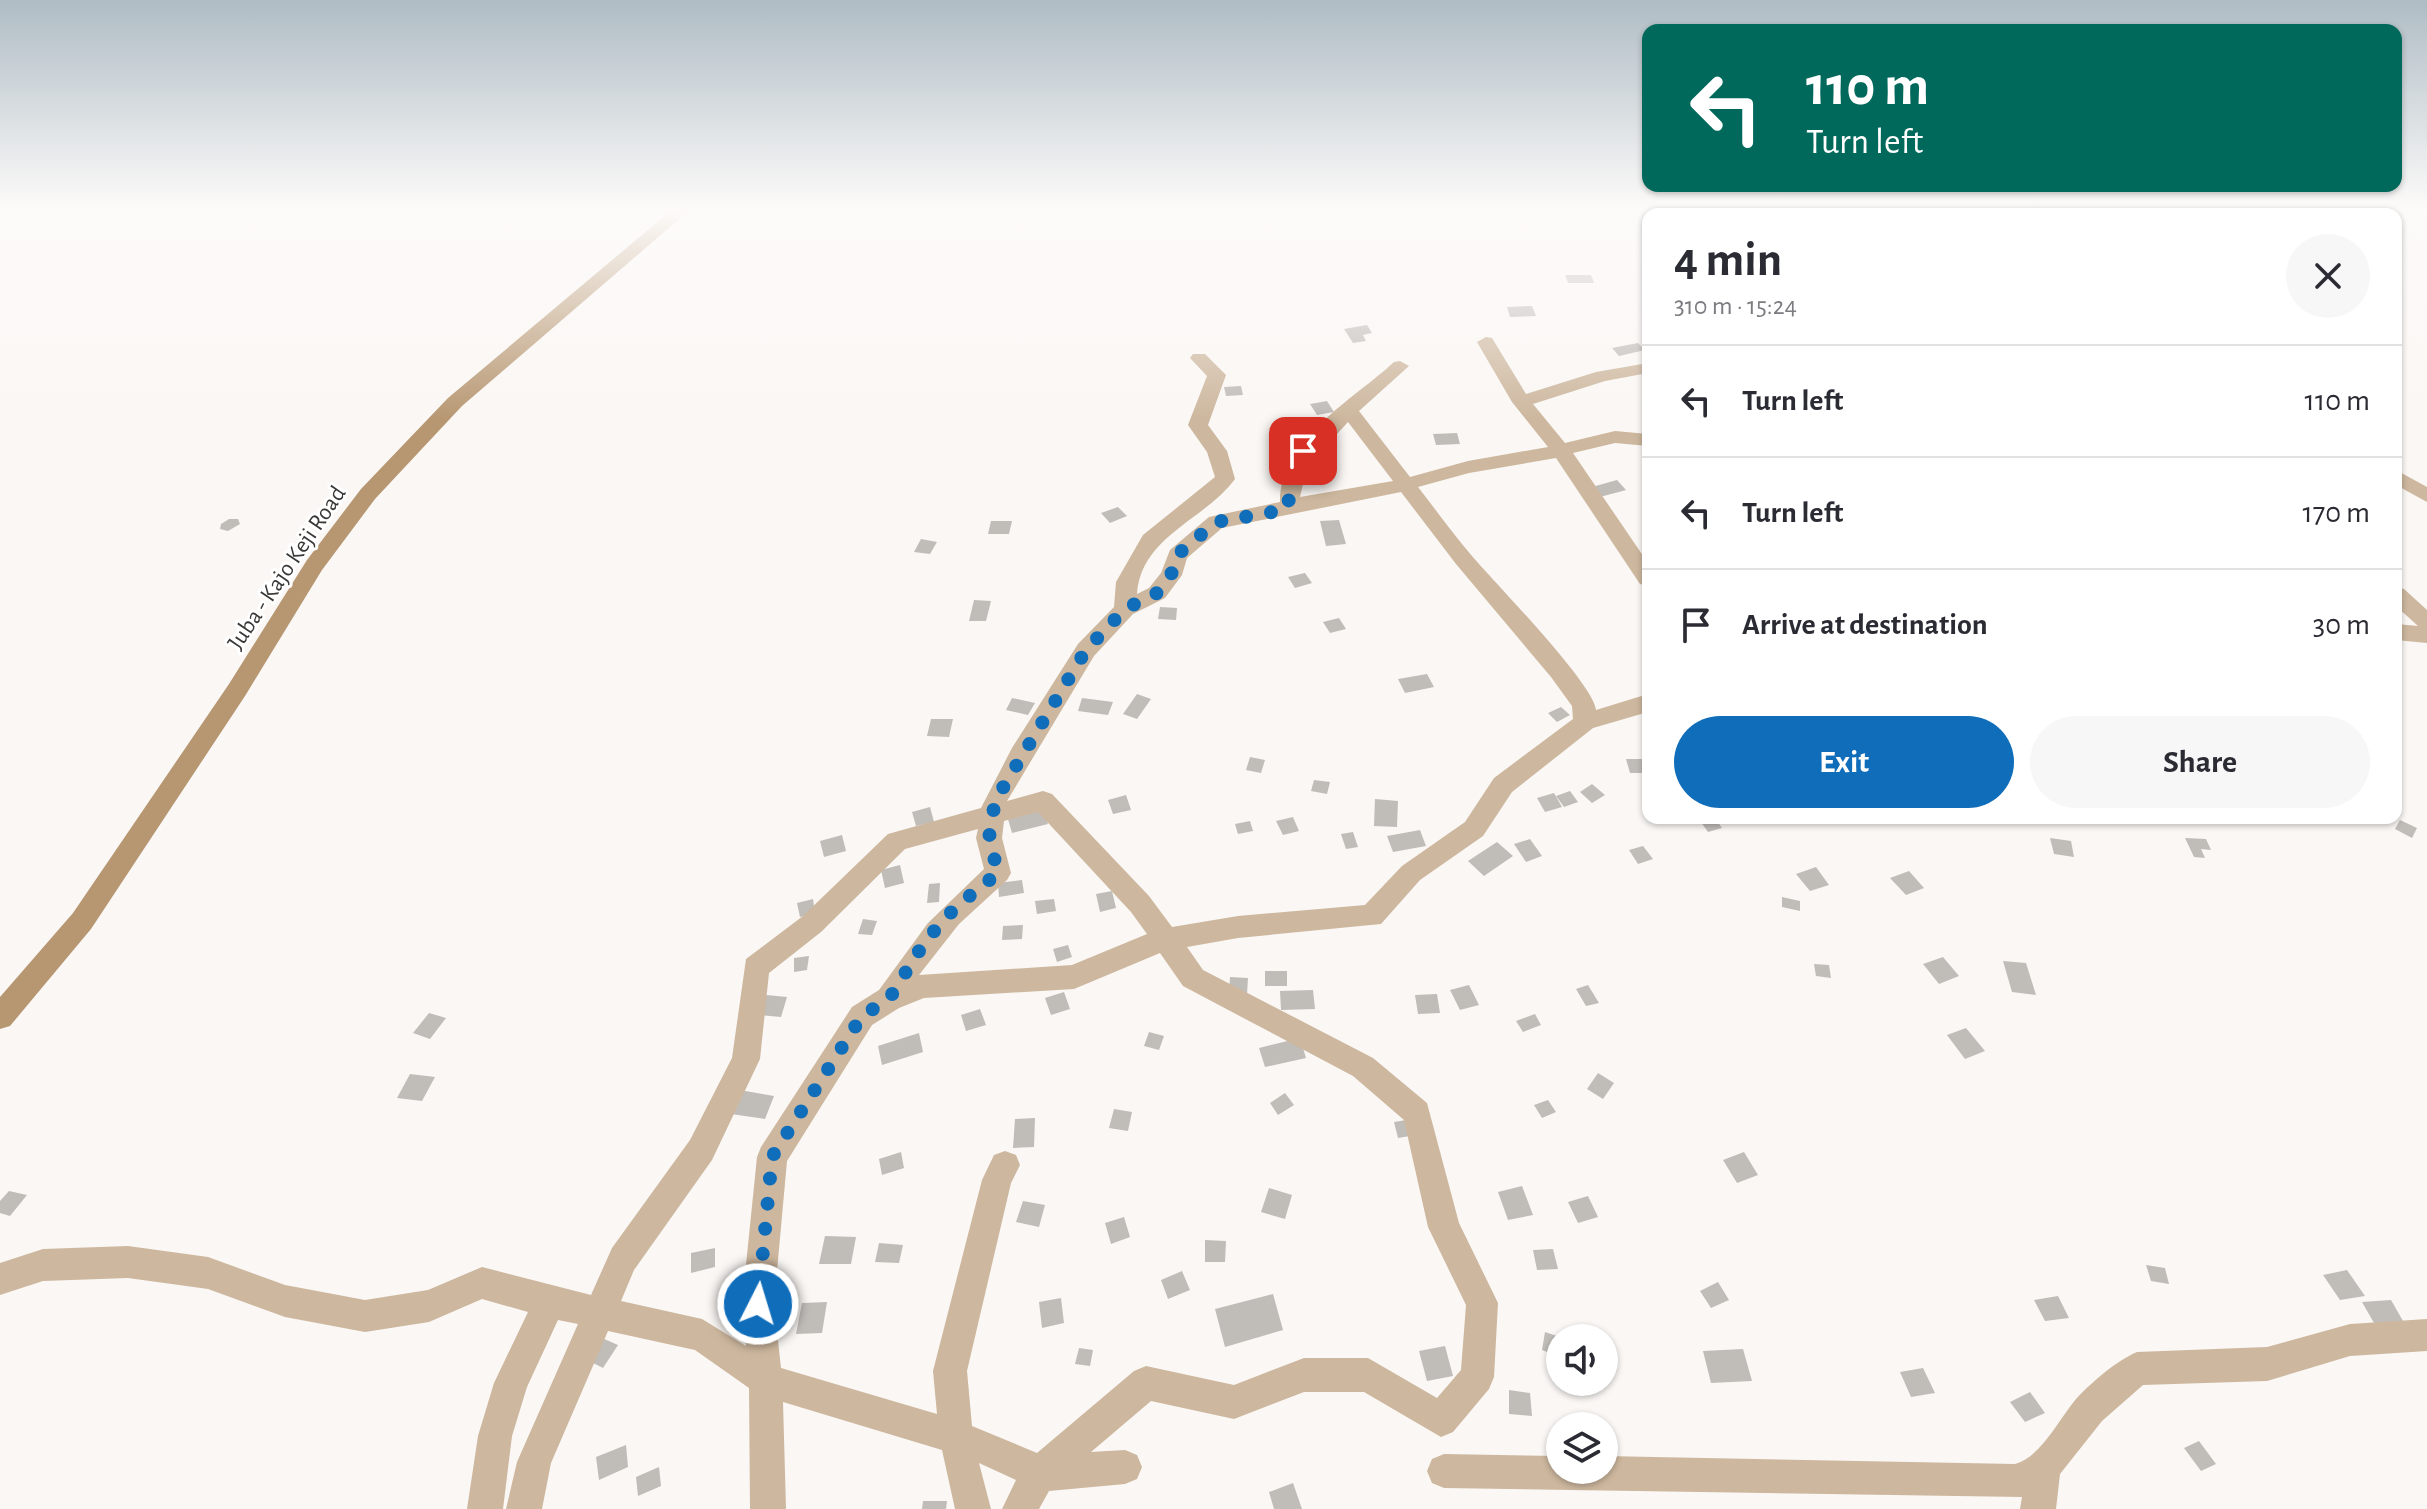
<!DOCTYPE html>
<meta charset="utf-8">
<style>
:root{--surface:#fff;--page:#f7f7f7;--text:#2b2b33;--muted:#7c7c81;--line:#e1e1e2;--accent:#106dba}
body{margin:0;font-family:"Alegreya Sans",sans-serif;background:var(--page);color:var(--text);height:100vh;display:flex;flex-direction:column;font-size:30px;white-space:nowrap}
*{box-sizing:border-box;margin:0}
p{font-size:26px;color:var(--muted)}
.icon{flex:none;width:44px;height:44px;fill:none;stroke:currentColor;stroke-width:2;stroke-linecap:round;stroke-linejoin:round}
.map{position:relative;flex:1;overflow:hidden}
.panel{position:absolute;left:1642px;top:208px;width:760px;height:616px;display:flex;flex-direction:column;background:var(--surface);border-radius:16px;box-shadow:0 2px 6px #0004}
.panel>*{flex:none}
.guide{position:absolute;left:1642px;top:24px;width:760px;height:168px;border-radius:16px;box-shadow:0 2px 6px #0004;background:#00695c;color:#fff;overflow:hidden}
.buttons{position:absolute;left:1546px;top:1324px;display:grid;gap:16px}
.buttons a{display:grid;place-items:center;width:72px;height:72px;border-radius:50%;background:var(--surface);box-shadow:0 2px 6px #0004;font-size:40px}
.pin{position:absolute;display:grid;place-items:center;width:68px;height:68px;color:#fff;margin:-34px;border-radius:16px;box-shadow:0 4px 12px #0006}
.me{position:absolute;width:88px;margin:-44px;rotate:5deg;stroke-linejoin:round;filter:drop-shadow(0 0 6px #0008)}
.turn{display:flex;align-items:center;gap:28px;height:168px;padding:0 32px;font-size:36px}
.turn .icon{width:104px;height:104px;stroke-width:2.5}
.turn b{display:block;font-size:56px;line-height:68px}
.round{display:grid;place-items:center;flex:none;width:84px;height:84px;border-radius:42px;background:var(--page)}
.head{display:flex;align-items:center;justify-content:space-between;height:136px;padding:0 32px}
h1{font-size:48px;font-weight:700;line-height:60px}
.action{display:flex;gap:16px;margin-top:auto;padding:16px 32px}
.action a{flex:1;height:92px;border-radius:48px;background:var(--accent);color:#fff;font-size:32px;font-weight:700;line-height:92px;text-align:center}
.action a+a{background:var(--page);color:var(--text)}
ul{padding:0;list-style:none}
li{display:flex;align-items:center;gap:24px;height:112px;padding:0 32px;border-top:2px solid var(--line)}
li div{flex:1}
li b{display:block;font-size:30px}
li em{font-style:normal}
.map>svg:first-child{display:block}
.building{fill:#c0bdb9}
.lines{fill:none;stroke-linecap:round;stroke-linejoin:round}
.street{fill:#cdb79e;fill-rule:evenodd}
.secondary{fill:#b79772;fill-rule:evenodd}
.route{stroke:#106dba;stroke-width:14;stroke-dasharray:0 25.2}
.labels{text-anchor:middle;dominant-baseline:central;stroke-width:6;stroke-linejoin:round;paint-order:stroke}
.street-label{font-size:24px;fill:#393837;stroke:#fff}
</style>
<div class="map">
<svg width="2427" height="1509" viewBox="0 0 2427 1509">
<rect width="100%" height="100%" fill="#faf7f4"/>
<path class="building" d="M1565,275H1591L1594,283H1568Z
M1532,306L1536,316L1510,317L1507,307Z
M1367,325L1372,333L1363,335L1366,341L1353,343L1344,329Z
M1638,343L1645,350L1619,356L1612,348Z
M1241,386L1243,395L1226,396L1224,387Z
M1327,401L1334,412L1317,415L1310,404Z
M1457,433L1460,444L1436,445L1433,434Z
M1617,480L1626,490L1600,497L1592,487Z
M1118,507L1127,516L1110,523L1101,513Z
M229,519H238L240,524L228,531L220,529L221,524Z
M1339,520L1346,544L1326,546L1320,521Z
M991,521H1012L1009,534H988Z
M921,539L937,542L930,554L914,552Z
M1305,573L1312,583L1295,588L1288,577Z
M974,600L991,601L986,621H969Z
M1160,607L1177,608L1176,620L1158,619Z
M1339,618L1346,629L1330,633L1323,622Z
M1427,674L1434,687L1405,693L1398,679Z
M1137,694L1151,699L1137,719L1123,714Z
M1012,698L1035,703L1028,715L1006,710Z
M1082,698L1113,702L1108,715L1078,711Z
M1561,707L1570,715L1557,722L1548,713Z
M931,719H953L949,737L927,736Z
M1250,757L1265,760L1261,773L1246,770Z
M1626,759H1648V773H1630Z
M1314,780L1330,782L1327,794L1311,791Z
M1592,784L1605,795L1592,803L1580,792Z
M1570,791L1578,802L1564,807L1556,796Z
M1554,793L1562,807L1545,812L1537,798Z
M1126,795L1131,810L1113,814L1108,800Z
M1375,799L1398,801L1397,827L1374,826Z
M930,807L934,822L916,826L912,812Z
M1044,810L1048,824L1012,833L1008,819Z
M1293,817L1299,831L1283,835L1276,821Z
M1698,818H1715L1722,828L1708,832Z
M2400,820L2417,828L2412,838L2395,829Z
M1250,821L1253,831L1238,834L1235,824Z
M1420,830L1426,846L1393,852L1387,836Z
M1353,832L1358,847L1346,849L1341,834Z
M842,835L846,851L824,857L820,841Z
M2050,838L2071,841L2074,857L2054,854Z
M2185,838L2206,839L2211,850L2201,849L2205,858L2194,857Z
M1530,839L1542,856L1526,862L1514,844Z
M1497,842L1513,856L1484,876L1468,861Z
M1643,846L1653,859L1638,864L1629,850Z
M900,865L904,883L885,888L881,870Z
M1816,867L1829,885L1810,891L1796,874Z
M1909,871L1924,888L1906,895L1890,878Z
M1022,880L1024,893L999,897L998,883Z
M940,883L939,902L927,903L929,884Z
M1112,891L1116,908L1100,912L1096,894Z
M1782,897L1800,901V911L1782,907Z
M813,899L815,913L800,917L797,903Z
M1054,899L1056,911L1037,914L1035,901Z
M863,919L877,921L872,935L858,934Z
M1023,925L1022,939L1002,940L1003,926Z
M1068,945L1072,957L1057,962L1053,949Z
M809,956L807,970L794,972V958Z
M1943,957L1959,976L1939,984L1923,964Z
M2003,961L2026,963L2036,995L2012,992Z
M1814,964L1829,965L1831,978L1816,976Z
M1265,971H1287V986H1265Z
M1230,977L1248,978L1247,995L1229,994Z
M1469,985L1479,1005L1460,1010L1450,990Z
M1588,985L1599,1003L1586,1006L1576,989Z
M1313,990L1315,1009L1281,1010L1280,991Z
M1064,992L1070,1009L1051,1015L1045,998Z
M1437,994L1440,1013L1418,1014L1415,995Z
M766,995L787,997L781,1017L759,1015Z
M980,1009L986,1025L966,1031L961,1015Z
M429,1013L446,1018L430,1039L413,1033Z
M1535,1014L1541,1025L1523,1032L1516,1021Z
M1966,1028L1985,1051L1965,1059L1947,1035Z
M1149,1032L1164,1036L1159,1050L1144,1046Z
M919,1033L923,1052L882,1065L878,1046Z
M1300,1038L1306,1058L1265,1067L1259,1048Z
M1598,1073L1614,1083L1603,1099L1587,1089Z
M410,1074L435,1077L422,1101L397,1098Z
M734,1089L774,1096L765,1119L724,1113Z
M1285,1093L1294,1105L1278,1115L1270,1103Z
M1548,1100L1556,1112L1542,1118L1534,1105Z
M1114,1109L1132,1112L1128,1131L1109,1128Z
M1035,1118L1034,1147L1013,1148L1015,1119Z
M1412,1119L1416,1135L1398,1138L1394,1122Z
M901,1152L904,1168L882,1175L879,1159Z
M1744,1152L1758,1175L1737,1183L1723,1160Z
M1522,1186L1533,1215L1508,1220L1498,1192Z
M1269,1188L1292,1195L1285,1219L1261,1212Z
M9,1191L27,1195L10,1216L0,1213V1201Z
M1588,1196L1598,1217L1578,1223L1568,1202Z
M1023,1201L1045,1205L1039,1227L1016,1222Z
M1124,1217L1130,1237L1111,1244L1105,1223Z
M825,1236L856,1237L851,1264H819Z
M1205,1240L1226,1241L1225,1262H1205Z
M879,1243L903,1245L899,1263L875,1262Z
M715,1248V1267L691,1273V1253Z
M1553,1249L1558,1269L1537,1270L1533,1250Z
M2146,1265L2165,1268L2169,1284L2151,1281Z
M2347,1270L2365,1296L2340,1300L2323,1275Z
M1182,1271L1190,1290L1168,1299L1161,1280Z
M1718,1282L1729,1300L1711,1308L1700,1291Z
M1273,1294L1283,1330L1225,1347L1215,1309Z
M2058,1296L2069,1318L2045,1321L2034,1300Z
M1061,1298L1064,1323L1042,1328L1039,1302Z
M2391,1300L2403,1321L2374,1323L2362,1302Z
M827,1302L822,1333L796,1334L802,1303Z
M1545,1332L1560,1337V1357L1542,1350Z
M602,1338L618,1345L603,1368L587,1360Z
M1445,1346L1453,1376L1427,1381L1419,1351Z
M1079,1348L1093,1350L1090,1366L1075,1364Z
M1743,1349L1752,1381L1711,1383L1703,1351Z
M1923,1368L1935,1393L1911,1397L1900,1372Z
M1509,1390L1530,1393L1532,1416L1509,1414Z
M2030,1392L2045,1413L2025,1422L2010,1402Z
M2199,1441L2216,1464L2201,1471L2184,1448Z
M626,1445L628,1467L599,1480L596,1457Z
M659,1467L661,1486L638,1496L636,1477Z
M1293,1483L1302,1509H1274L1269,1492Z
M923,1501H947L946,1509H922Z"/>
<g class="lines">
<path class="street" d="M2171,208H2187V214H2171Z
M2268,208H2285L2289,214H2273Z
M2376,208H2397L2389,214H2369Z
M1486,337L1492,338L1526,394L1596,372L1648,363V373L1605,381L1533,404L1565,443L1615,431L1648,434V446L1615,443L1573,453L1648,563V586L1640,584L1556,458L1469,473L1418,487C1436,510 1453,534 1472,556C1494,582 1594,684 1596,710L1648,694V712L1593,728L1512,792L1483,836L1420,880L1381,924L1238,938L1187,947L1203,970L1373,1058L1427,1103L1459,1223L1498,1303L1494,1377L1489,1389L1453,1432L1441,1437L1364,1392H1304L1234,1419L1151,1401L1091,1452L1125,1450L1137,1455L1142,1467L1137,1479L1125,1484L1049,1491L1039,1509H1002L1016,1480L979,1463L991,1509H955L942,1450L783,1402L786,1509H750L749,1388L695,1350L608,1331L551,1463L542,1509H506L517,1462L578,1324L558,1320L527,1387L512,1436L503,1509H467L478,1436L494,1383L528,1312L482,1299L429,1322L365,1332L285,1317L208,1289L128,1278L43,1281L0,1295V1263L43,1249L128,1246L208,1257L285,1285L365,1300L428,1290L482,1267L591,1295L612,1248L690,1140L732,1058L746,959L803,916L888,834L981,808L1012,748L1078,644L1114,607L1116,582L1143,535L1215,477L1207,452L1188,425L1207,376L1190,358L1193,354H1205L1226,375L1208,425L1227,451L1235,479C1205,520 1141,536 1137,594L1149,588L1161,573L1170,550L1209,517L1280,502C1280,439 1353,400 1394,362L1400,361L1409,366L1359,411L1410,477L1468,461L1548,447L1512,402L1477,342ZM1348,422L1393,481L1300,497L1307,467ZM1401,492L1456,564L1551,677L1572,706L1573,719L1494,778L1465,822L1402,866L1365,905L1238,916L1172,927L1149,896L1052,794L1043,791L1007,801L1094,656L1133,614L1165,598L1182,575L1187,558L1222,528ZM1038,812L1131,912L1147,934L1072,965L919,975L959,924L1007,880L1011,873L1002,838L1004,821ZM978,829L976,838L984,869L928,923L879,990L852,1007L761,1147L757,1157L742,1304L746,1346L702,1319L621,1301L634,1270L712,1160L760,1059L769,973L821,932L905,849ZM1160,953L1183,986L1353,1076L1404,1120L1428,1227L1466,1305L1461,1370L1437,1398L1368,1358H1304L1234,1385L1146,1366L1134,1371L1037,1453L972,1426L967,1371L1011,1183L1020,1165L1016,1155L1005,1151L994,1155L982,1180L933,1371L937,1414L781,1368L774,1304L787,1161L872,1025L899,1008L924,998L1074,989Z
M2396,470L2427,487V502L2396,485Z
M2396,587L2404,589L2427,610V643L2396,640V624L2418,626L2396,606Z
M2427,1319V1351L2350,1356L2267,1381L2143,1385L2102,1421L2060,1474L2056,1509H2020L2022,1497L1444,1488L1432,1483L1427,1471L1432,1459L1444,1454L1560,1456V1470H1604V1456L2015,1464C2041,1457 2059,1419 2076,1399C2092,1382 2116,1361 2137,1352L2267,1347L2350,1324Z"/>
<path class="secondary" d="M674,208H692L462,406L375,499L322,570L245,696L91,929L10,1026L0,1029V997L73,913L229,684L307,560L361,489L448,398Z"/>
</g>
<linearGradient id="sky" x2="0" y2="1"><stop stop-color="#afbcc4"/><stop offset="0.5" stop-color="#fdfbfa"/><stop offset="1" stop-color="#fdfbfa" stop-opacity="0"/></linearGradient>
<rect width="2427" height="420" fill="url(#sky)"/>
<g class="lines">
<path class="route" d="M758,1304L772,1157L862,1016L889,999L926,940L956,907L998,873L989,838L995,801L1086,650L1125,609L1157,593L1171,575L1177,555L1216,522L1273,512L1290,505L1286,491L1303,451"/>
</g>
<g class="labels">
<g class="street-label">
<text transform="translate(287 568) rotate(-56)">Juba - Kajo Keji Road</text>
</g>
</g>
</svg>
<div class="buttons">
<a><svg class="icon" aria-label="sound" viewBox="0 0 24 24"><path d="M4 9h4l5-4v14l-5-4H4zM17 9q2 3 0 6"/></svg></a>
<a><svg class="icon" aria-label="layers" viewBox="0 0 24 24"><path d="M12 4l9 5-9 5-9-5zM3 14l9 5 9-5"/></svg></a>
</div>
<div class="pin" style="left:1303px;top:451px;background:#d93025"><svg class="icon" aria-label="arrive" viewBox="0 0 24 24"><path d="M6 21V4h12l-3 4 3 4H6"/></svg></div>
<svg class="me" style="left:758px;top:1304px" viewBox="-20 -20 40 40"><circle r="17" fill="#106dba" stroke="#fff" stroke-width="3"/><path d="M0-11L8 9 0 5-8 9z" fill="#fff"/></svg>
<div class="guide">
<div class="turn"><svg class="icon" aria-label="left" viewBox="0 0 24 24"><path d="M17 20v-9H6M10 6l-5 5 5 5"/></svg><div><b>110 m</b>Turn left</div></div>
</div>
<section class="panel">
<div class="head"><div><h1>4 min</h1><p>310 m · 15:24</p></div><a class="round"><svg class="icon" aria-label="close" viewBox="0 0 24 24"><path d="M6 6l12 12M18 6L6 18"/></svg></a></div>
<ul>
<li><svg class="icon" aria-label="left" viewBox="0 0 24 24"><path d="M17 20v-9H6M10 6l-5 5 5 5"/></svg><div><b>Turn left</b></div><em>110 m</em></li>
<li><svg class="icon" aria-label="left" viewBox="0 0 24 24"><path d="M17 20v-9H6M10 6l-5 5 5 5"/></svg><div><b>Turn left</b></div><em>170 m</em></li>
<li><svg class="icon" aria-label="arrive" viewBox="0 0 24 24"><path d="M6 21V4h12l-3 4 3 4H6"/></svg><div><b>Arrive at destination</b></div><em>30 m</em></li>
</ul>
<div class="action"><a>Exit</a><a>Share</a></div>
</section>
</div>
